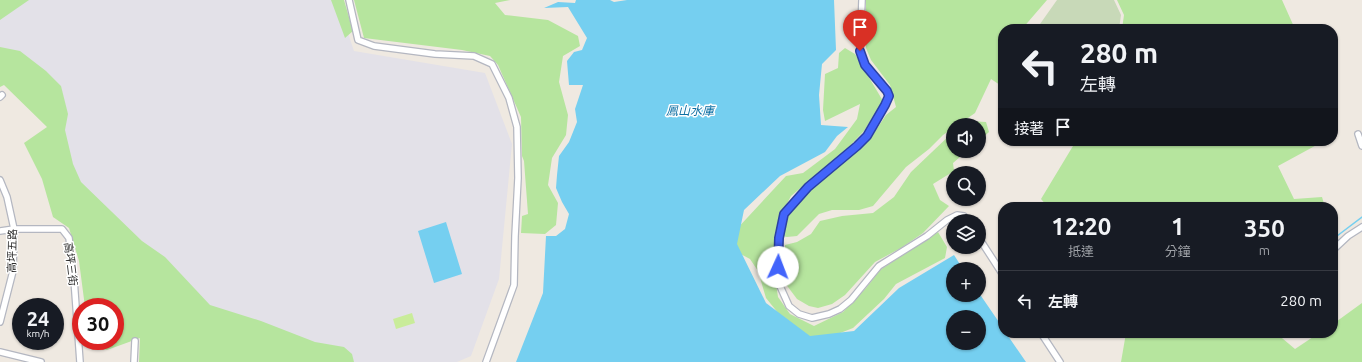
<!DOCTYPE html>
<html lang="zh-TW">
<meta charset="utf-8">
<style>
:root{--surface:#171b24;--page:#242831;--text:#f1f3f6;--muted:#9ea1a6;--line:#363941}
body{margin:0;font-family:Ubuntu,"Noto Sans TC",sans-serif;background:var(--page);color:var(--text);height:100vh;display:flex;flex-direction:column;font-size:15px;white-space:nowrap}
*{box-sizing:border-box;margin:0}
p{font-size:13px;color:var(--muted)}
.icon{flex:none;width:22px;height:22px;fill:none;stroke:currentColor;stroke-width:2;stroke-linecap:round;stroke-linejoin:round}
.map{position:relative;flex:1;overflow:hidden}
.details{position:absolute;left:998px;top:202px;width:340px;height:136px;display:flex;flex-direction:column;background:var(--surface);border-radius:16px;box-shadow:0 1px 3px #0004}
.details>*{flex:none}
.banner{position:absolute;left:998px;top:24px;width:340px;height:122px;border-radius:16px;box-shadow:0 1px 3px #0004;background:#171b24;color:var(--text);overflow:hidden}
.fabs{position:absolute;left:946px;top:118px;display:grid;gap:8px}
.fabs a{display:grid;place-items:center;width:40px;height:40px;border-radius:50%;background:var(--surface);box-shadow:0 1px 3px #0004;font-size:20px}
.speed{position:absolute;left:12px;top:298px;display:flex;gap:8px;font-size:20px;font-weight:700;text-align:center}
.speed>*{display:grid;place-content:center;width:52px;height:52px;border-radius:50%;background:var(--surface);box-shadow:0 1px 3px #0004;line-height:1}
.speed small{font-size:10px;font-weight:400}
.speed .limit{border:6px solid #d22;background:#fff;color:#111}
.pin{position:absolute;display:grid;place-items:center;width:34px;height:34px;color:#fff;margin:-41px -17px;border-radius:50% 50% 50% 0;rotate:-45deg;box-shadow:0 0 4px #0007}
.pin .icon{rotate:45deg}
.me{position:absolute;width:44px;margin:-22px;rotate:2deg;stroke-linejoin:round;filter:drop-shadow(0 0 3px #0008)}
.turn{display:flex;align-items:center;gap:14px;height:84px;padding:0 16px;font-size:18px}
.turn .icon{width:52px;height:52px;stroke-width:2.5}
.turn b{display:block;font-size:28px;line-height:34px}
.then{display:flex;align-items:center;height:38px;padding:0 16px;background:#0003;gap:8px;font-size:15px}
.eta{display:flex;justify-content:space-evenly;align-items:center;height:68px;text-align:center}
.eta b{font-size:24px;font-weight:600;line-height:28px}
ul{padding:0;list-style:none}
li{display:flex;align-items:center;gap:12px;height:60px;padding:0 16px;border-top:1px solid var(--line)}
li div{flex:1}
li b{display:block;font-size:15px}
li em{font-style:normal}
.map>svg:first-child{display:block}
.industrial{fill:#e3e1e8}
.green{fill:#b6e59e}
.cemetery{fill:#c8d9b8}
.pitch{fill:#c9ec9a}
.water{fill:#75cff0;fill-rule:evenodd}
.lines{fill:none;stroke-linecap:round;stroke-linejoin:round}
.stream{stroke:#75cff0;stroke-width:1.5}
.street-casing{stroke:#b4b7c1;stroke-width:8}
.street{stroke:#fff;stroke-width:5.5}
.route-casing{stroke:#2b41a3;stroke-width:10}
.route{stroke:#4264fb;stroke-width:7}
.labels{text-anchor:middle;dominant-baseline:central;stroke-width:3;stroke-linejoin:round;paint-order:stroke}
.street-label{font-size:11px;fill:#2e2e2e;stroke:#fff}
.water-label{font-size:12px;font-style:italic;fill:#0d6fa3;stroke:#fff}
</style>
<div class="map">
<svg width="1362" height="362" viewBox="0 0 1362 362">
<rect width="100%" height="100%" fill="#efe9e1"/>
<path class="industrial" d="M0,0H337L354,51L485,73L512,144L499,279L471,356L457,362H345L204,328L68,179L54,130L0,57Z"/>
<path class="green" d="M0,0H29L0,20Z
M331,0H344L353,31L345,38Z
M354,0H510L495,3L505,15L548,20L578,36L580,46L563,56L559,82L568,115L566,135L552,158L548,185L558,203L556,225L545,234L521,233L522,216L528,214L524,161L522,156L521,117L498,65L490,56L462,50L364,38Z
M866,0H1047L1022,29H1003V87L991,79L975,113L958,125H953V128L943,135L929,149L906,167L873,206L859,210H832L819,214L797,236L787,237L782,236L787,215L806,194L832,172L863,144L878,127L886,115L896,107L890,85L871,60L866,48Z
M1117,0H1282L1295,29H1122L1124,15Z
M0,47L20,51L46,71L61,86L68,114L65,130L73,164L81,182L142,241L165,257L210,305L261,321L315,342L344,347L352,354L354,362H139L140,338L107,350L89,347L88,341H115V307H85L79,261L69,228L53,217L42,179L24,143L47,127L4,85L0,87Z
M845,48L855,54L883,101L864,131L843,153L791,196L778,221L774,269L778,297L790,314L814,326L843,312L866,288L880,270L938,232L947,247L945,258L896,284L884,299L853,328L820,341L791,329L766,298L758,271L750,259L733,250L734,232L786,176L803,173L835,149L857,119L860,104L825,121L823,110L825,74L838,68L839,53Z
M969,121L986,122L989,132L979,141V125H964Z
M953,132V151H967L953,163L954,171L933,184L940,200L949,206L923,233L901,248L875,262L845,295L832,304L818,308L809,306L797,299L785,283V245L797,242L811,234L820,221L842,216L873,213L894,197L911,172Z
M1076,141H1324L1278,166L1294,199L1322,197L1325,207H1048L1041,199Z
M1362,303V362H1121L1126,333H1276L1295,349L1319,333H1333V324Z"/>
<path class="cemetery" d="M1057,0H1114L1121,15L1119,29H1039L1040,24Z"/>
<path class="pitch" d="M412,313L415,323L396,329L393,319Z"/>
<path class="water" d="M576,0H610L614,2L627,0H834L836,50L822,64L819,95L821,125L848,127L837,136L825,152L780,176L744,210L737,244L766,303L810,336L854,331L899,288L954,255L963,269H953V295H979V293L1003,328V333H1006L1026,362H516L543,293L546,236H556L565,229L569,214L562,202L556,188L557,175L559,156L569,142L577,122L575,109L583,85H569L567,61L574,52L582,50L587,38L568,7L544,8L558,2L575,3ZM953,317H979V343H953Z
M446,222L462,274L434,283L418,231Z"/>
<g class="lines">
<path class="stream" d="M1333,239L1362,217"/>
<g class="street-casing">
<path id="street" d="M349,0L358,40L374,46L435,54L474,56L492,64L509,98L517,127L518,178L515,236L514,285L486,362
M862,0L860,51L865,65L887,91L889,96L885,105L867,136L857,146L808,187L784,213L781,226L778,245V267L780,286L789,306L799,314L812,318L829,314L840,309L851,300L879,266L927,236L947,220L957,215L964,216L968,221
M0,97L2,95
M1358,134L1362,146
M0,180L7,197L14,229L13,271L0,322
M0,231L14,229H62L69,238L74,279L80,362
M979,238L1003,275
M1333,250L1348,236L1362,227
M1041,333L1060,362
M0,352L41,362
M134,362L135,341"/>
</g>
<use href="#street" class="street"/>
</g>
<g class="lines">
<g class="route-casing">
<path id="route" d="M778,267L779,238L784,214L808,187L857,146L867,136L885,105L889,96L887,91L865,65L860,51"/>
</g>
<use href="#route" class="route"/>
</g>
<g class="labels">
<g class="street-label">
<text transform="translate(12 251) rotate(-89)">高坪五路</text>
<text transform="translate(71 264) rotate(83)">高坪三街</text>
</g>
<g class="water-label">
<text x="690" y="110">鳳山水庫</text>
</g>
</g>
</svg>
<div class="fabs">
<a><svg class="icon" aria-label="sound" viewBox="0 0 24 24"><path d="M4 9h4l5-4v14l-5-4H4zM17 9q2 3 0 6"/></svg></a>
<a><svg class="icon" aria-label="search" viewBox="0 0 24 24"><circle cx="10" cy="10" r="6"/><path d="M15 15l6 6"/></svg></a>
<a><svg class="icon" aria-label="layers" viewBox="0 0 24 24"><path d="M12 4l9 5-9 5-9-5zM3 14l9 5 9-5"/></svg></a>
<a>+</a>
<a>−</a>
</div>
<div class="speed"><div>24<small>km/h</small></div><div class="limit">30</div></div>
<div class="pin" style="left:860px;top:51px;background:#d93025"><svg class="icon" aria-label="arrive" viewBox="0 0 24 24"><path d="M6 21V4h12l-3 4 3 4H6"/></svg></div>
<svg class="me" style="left:778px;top:267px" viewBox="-20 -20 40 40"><circle r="19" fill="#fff"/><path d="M0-13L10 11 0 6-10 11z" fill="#4264fb"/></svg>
<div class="banner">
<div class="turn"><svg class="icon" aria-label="left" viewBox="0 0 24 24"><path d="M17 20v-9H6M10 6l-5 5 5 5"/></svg><div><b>280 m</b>左轉</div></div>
<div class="then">接著<svg class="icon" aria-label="arrive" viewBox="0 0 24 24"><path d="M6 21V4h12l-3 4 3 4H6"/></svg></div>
</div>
<section class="details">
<div class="eta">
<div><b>12:20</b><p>抵達</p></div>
<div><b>1</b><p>分鐘</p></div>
<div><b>350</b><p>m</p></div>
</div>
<ul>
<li><svg class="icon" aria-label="left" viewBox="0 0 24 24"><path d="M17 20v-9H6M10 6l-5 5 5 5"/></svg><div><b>左轉</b></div><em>280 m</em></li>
</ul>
</section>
</div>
